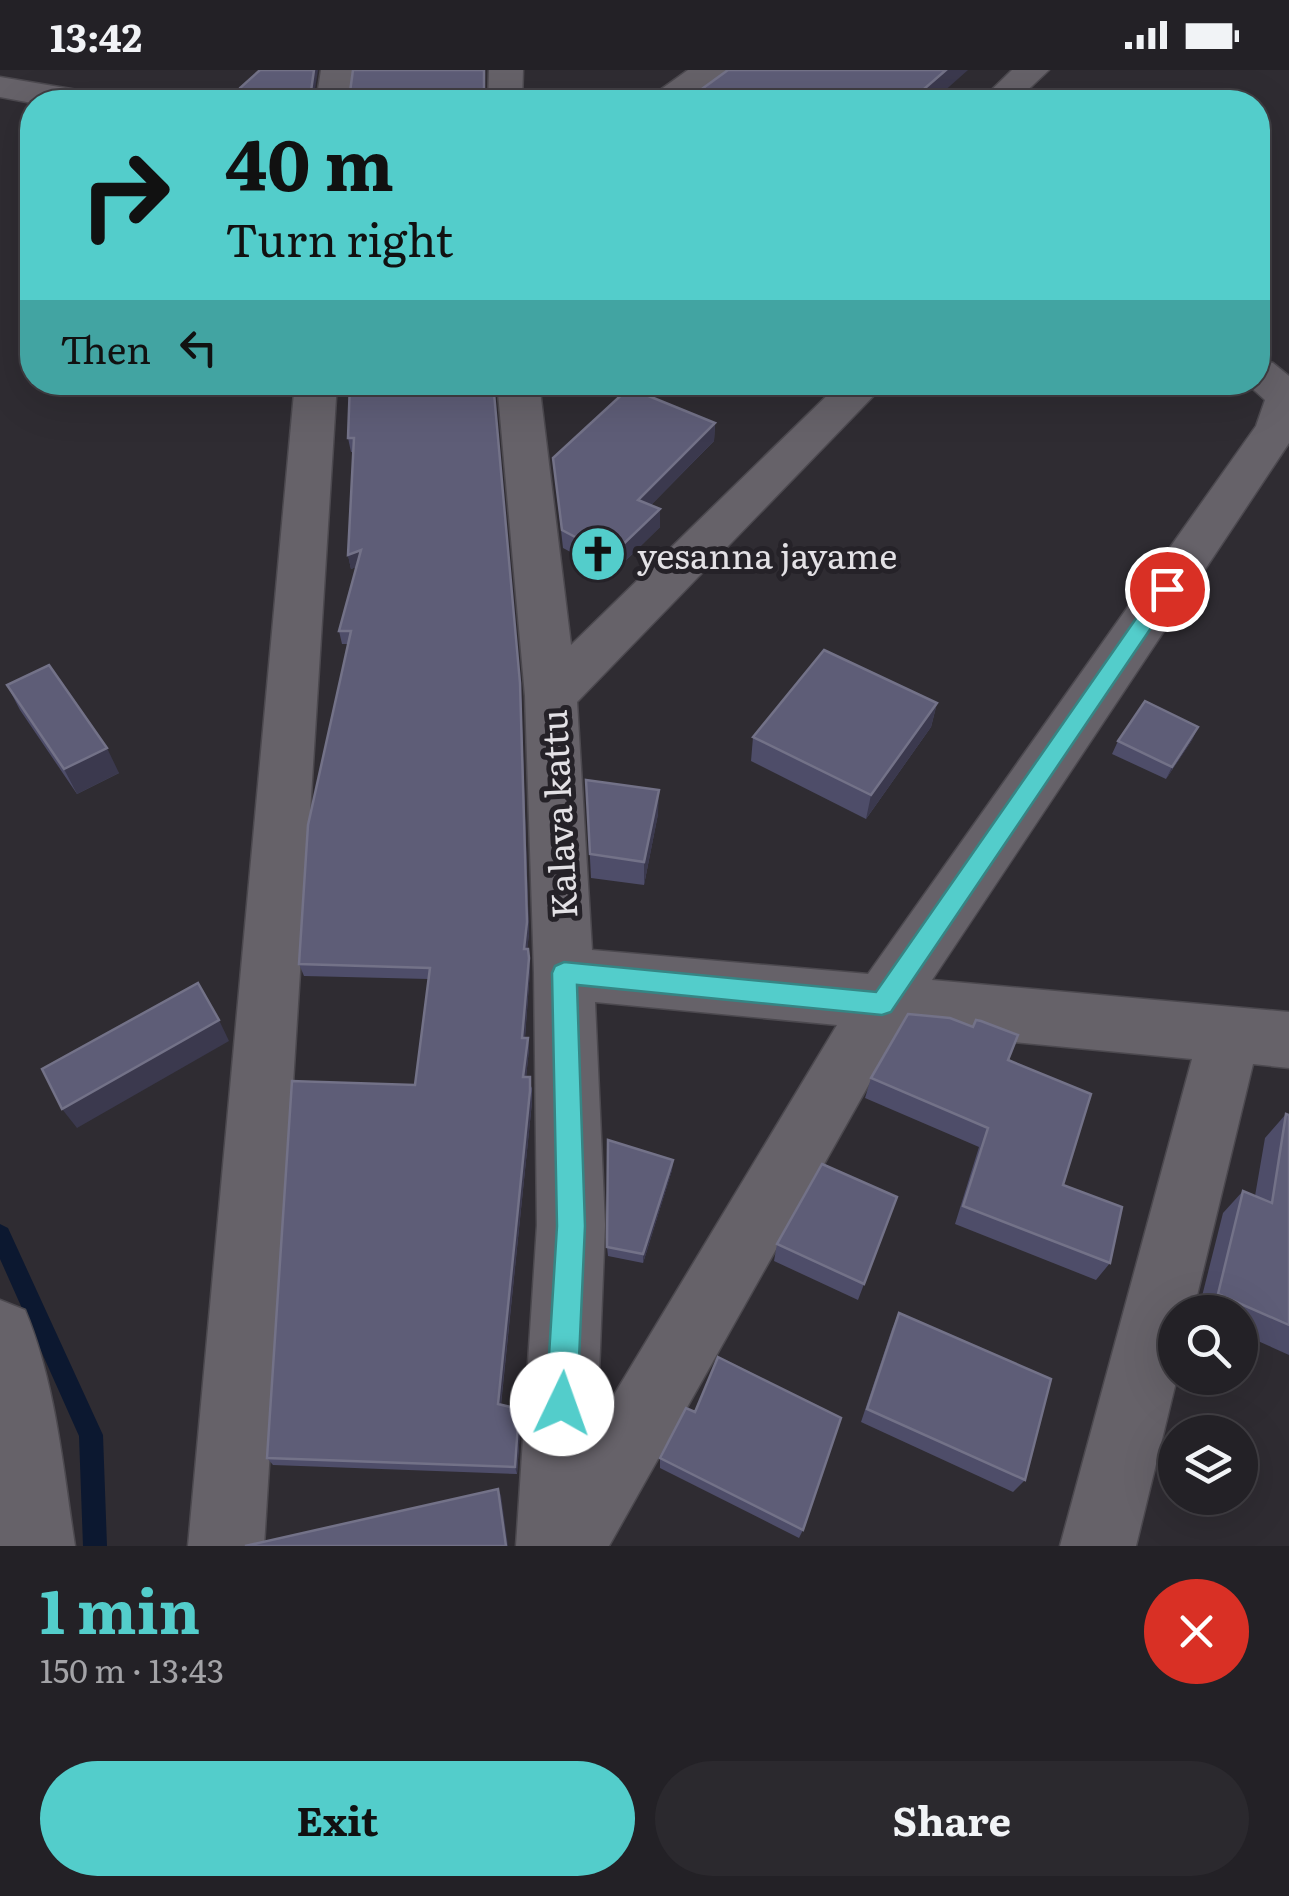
<!DOCTYPE html>
<meta charset="utf-8">
<style>
:root{--surface:#232126;--page:#2b292e;--text:#f1f3f6;--muted:#a3a3a7;--line:#403e43;--accent:#53cdcb}
body{margin:0;font-family:Literata,serif;background:var(--page);color:var(--text);height:100vh;display:flex;flex-direction:column;font-size:38px;white-space:nowrap}
*{box-sizing:border-box;margin:0}
p{font-size:32px;color:var(--muted)}
.icon{flex:none;width:55px;height:55px;fill:none;stroke:currentColor;stroke-width:2;stroke-linecap:round;stroke-linejoin:round}
.map{position:relative;height:1476px;overflow:hidden}
.sheet{display:flex;flex-direction:column;background:var(--surface);flex:1}
.sheet>*{flex:none}
.top-card{position:absolute;left:20px;top:20px;width:1250px;height:305px;border-radius:40px;box-shadow:0 10px 40px #0002,0 0 0 2px var(--line);background:#53cdcb;color:#111;overflow:hidden}
.fabs{position:absolute;left:1158px;top:1225px;display:grid;gap:20px}
.fabs a{display:grid;place-items:center;width:100px;height:100px;border-radius:50%;background:var(--surface);box-shadow:0 10px 40px #0002,0 0 0 2px var(--line);font-size:50px}
.pin{position:absolute;display:grid;place-items:center;width:85px;height:85px;color:#fff;margin:-42px;border:5px solid #fff;border-radius:50%;box-shadow:0 2px 10px #0007}
.me{position:absolute;width:110px;margin:-55px;rotate:3deg;stroke-linejoin:round;filter:drop-shadow(0 0 8px #0008)}
.turn{display:flex;align-items:center;gap:35px;height:210px;padding:0 40px;font-size:45px}
.turn .icon{width:130px;height:130px;stroke-width:2.5}
.turn b{display:block;font-size:70px;line-height:85px}
.then{display:flex;align-items:center;height:95px;padding:0 40px;background:#0003;gap:20px;font-size:38px}
.round{display:grid;place-items:center;flex:none;width:105px;height:105px;border-radius:52px;background:var(--page)}
.summary{display:flex;align-items:center;justify-content:space-between;height:170px;padding:0 40px}
h1{font-size:60px;font-weight:700;line-height:75px;color:var(--accent)}
.button{display:flex;gap:20px;margin-top:auto;padding:20px 40px}
.button a{flex:1;height:115px;border-radius:60px;background:var(--accent);color:#111;font-size:40px;font-weight:700;line-height:115px;text-align:center}
.button a+a{background:var(--page);color:var(--text)}
.status{display:flex;justify-content:space-between;align-items:center;height:70px;padding:0 50px;background:var(--surface);direction:ltr}
.status svg{height:28px;fill:currentColor}
.map>svg:first-child{display:block}
.lines{fill:none;stroke-linecap:round;stroke-linejoin:round}
.stream{fill:#0c1830;fill-rule:evenodd}
.street-casing{stroke:#4c494f;stroke-width:3}
.street{fill:#666269;fill-rule:evenodd}
.wall{fill:#4e4d69}
.shaded-wall{fill:#3b394e}
.building{fill:#5e5d77;stroke:#737288;stroke-width:2.5}
.route{fill:#53cdcb;stroke:#368584;stroke-width:2.5}
.labels{text-anchor:middle;dominant-baseline:central;stroke-width:10;stroke-linejoin:round;paint-order:stroke}
.poi-label{font-size:35px;fill:#e3e1e5;stroke:#252228;text-anchor:start}
.street-label{font-size:35px;fill:#e3e1e5;stroke:#252228}
</style>
<div class="status"><b>13:42</b><svg viewBox="0 0 49 12"><path d="M0 12V9h3v3zM5 12V6h3v6zM10 12V3h3v9zM15 12V0h3v12zM26 1h20v11H26zM47 4h2v5h-2z"/></svg></div>
<div class="map">
<svg width="1289" height="1476" viewBox="0 0 1289 1476">
<rect width="100%" height="100%" fill="#2f2c32"/>
<g class="lines">
<path class="stream" d="M0,1154L8,1158L103,1365L107,1476H83L79,1366L0,1189Z"/>
<g class="street-casing">
<path id="street" d="M321,0H355L350,32H316Z
M489,0H523L522,32H488Z
M688,0H727L686,32H648L653,25Z
M1012,0H1049L1015,32H979Z
M0,7L89,22L101,25L106,32L32,33L0,27Z
M1258,289L1273,293L1289,306V373L932,910L1289,942V998L1253,994L1193,1242H1175L1177,1308L1136,1476H1060L1192,989L899,961L609,1476H516L537,1155L534,903L525,626L497,312H539L571,575L841,312H887L577,632L592,880L868,904L1256,356L1265,330L1245,312H1258ZM595,932L837,955L597,1353L605,1155Z
M295,312H337L264,1476H188Z
M0,1230L25,1240C56,1314 63,1398 75,1476H0Z"/>
</g>
<use href="#street" class="street"/>
</g>
<path class="wall" d="M240,21H315L486,32H243Z
M493,312L521,626L529,864L527,879L530,900L525,968H528L529,979L526,1007L532,1018V1032L501,1335L521,1346L517,1404L273,1395L267,1388L415,1015L428,909L304,906L299,894L348,574H342L339,561L356,497L351,499L348,485L354,382H351L348,368Z
M715,353L714,371L651,435L660,439V457L612,504L563,478L553,388Z
M7,615L119,703L77,724L20,640Z
M937,633L931,657L866,749L751,691L753,667Z
M1198,657L1192,670L1166,709L1112,684L1118,671Z
M586,710L658,744L644,815L591,808Z
M1008,990L1063,1115L1110,1193L1096,1210L955,1154L979,1077L865,1028L871,1008Z
M1286,1044L1289,1045V1285L1240,1263V1242H1198L1223,1143L1243,1121L1255,1126L1265,1068Z
M673,1090L672,1100L643,1193L608,1186L607,1177Z
M897,1127L858,1230L774,1191L777,1174Z
M899,1243L1025,1410L1013,1422L861,1352L892,1259Z
M695,1342L803,1460L799,1468L660,1398V1388Z"/>
<path class="shaded-wall" d="M314,0H318L313,32L311,21Z
M946,0H968L932,32H909Z
M493,312L521,626L529,864L526,891Z
M715,353L714,371L639,447L638,430Z
M660,439V457L612,504L611,486Z
M361,480L364,494L351,499L348,485Z
M937,633L931,657L866,749L871,725Z
M1198,657L1192,670L1166,709L1172,697Z
M107,678L119,703L77,724L64,699Z
M659,720L658,744L644,815V792Z
M528,879L530,900L524,979L522,968Z
M219,950L229,971L77,1058L62,1039Z
M528,968L529,979L525,1018L523,1007Z
M530,1007L532,1032L500,1342L498,1334Z
M673,1090L672,1100L643,1193V1184Z
M519,1339L521,1346L517,1404L515,1397Z
M498,1419L501,1425L508,1476H506Z"/>
<path class="building" d="M260,0H314L311,21L350,22L353,0H484V32H301L240,21V18Z
M728,0H946L909,32H684Z
M350,312H493L520,613L527,852L524,879H528L529,888L522,968H528L523,1007H530V1021L498,1334L519,1339L515,1397L267,1388L292,1011L415,1015L430,898L299,894L308,755L351,561H339L361,480L348,485L354,368H348Z
M629,318L715,353L638,430L660,439L611,486L562,460L553,388Z
M824,580L937,633L871,725L753,667Z
M49,595L107,678L64,699L7,615Z
M1145,631L1198,657L1172,697L1118,671Z
M586,710L659,720L644,792L590,784Z
M198,913L219,950L62,1039L42,999Z
M908,944L950,948L973,957L976,950L981,951L1018,965L1008,990L1091,1024L1063,1115L1122,1137L1110,1193L963,1136L988,1058L871,1008Z
M1286,1044L1289,1045V1255L1218,1224L1243,1121L1272,1133Z
M608,1070L673,1090L643,1184L607,1177Z
M822,1094L897,1127L864,1214L777,1174Z
M899,1243L1051,1309L1025,1410L867,1339Z
M718,1287L841,1348L803,1460L660,1388L686,1338L695,1342Z
M498,1419L506,1476H245Z"/>
<path class="route" d="M1167,512L1174,514V524L891,942L882,945L577,915L585,1156L577,1334L572,1344L562,1349L551,1344L546,1334L557,1156L552,903L555,896L564,892L876,922L1160,514Z"/>
<defs>
<g id="church-disc" transform="scale(2.875)"><circle r="9.5" fill="#53cdcb" stroke="#252228"/><path d="M-1.2-6h2.4v3.5h3.3v2.4h-3.3V6h-2.4V-.1h-3.3v-2.4h3.3Z" fill="#111"/></g>
</defs>
<g fill-rule="evenodd">
<use href="#church-disc" x="598" y="484"/>
</g>
<g class="labels">
<g class="poi-label">
<text x="637" y="484">yesanna jayame</text>
</g>
<g class="street-label">
<text transform="translate(557 744) rotate(-93)">Kalava kattu</text>
</g>
</g>
</svg>
<div class="fabs">
<a><svg class="icon" aria-label="search" viewBox="0 0 24 24"><circle cx="10" cy="10" r="6"/><path d="M15 15l6 6"/></svg></a>
<a><svg class="icon" aria-label="layers" viewBox="0 0 24 24"><path d="M12 4l9 5-9 5-9-5zM3 14l9 5 9-5"/></svg></a>
</div>
<div class="pin" style="left:1167px;top:519px;background:#d93025"><svg class="icon" aria-label="arrive" viewBox="0 0 24 24"><path d="M6 21V4h12l-3 4 3 4H6"/></svg></div>
<svg class="me" style="left:562px;top:1334px" viewBox="-20 -20 40 40"><circle r="19" fill="#fff"/><path d="M0-13L10 11 0 6-10 11z" fill="#53cdcb"/></svg>
<div class="top-card">
<div class="turn"><svg class="icon" aria-label="right" viewBox="0 0 24 24"><path d="M7 20v-9h11M14 6l5 5-5 5"/></svg><div><b>40 m</b>Turn right</div></div>
<div class="then">Then<svg class="icon" aria-label="left" viewBox="0 0 24 24"><path d="M17 20v-9H6M10 6l-5 5 5 5"/></svg></div>
</div>
</div>
<section class="sheet">
<div class="summary"><div><h1>1 min</h1><p>150 m · 13:43</p></div><a class="round" style="background:#d93025;color:#fff"><svg class="icon" aria-label="close" viewBox="0 0 24 24"><path d="M6 6l12 12M18 6L6 18"/></svg></a></div>
<div class="button"><a>Exit</a><a>Share</a></div>
</section>
